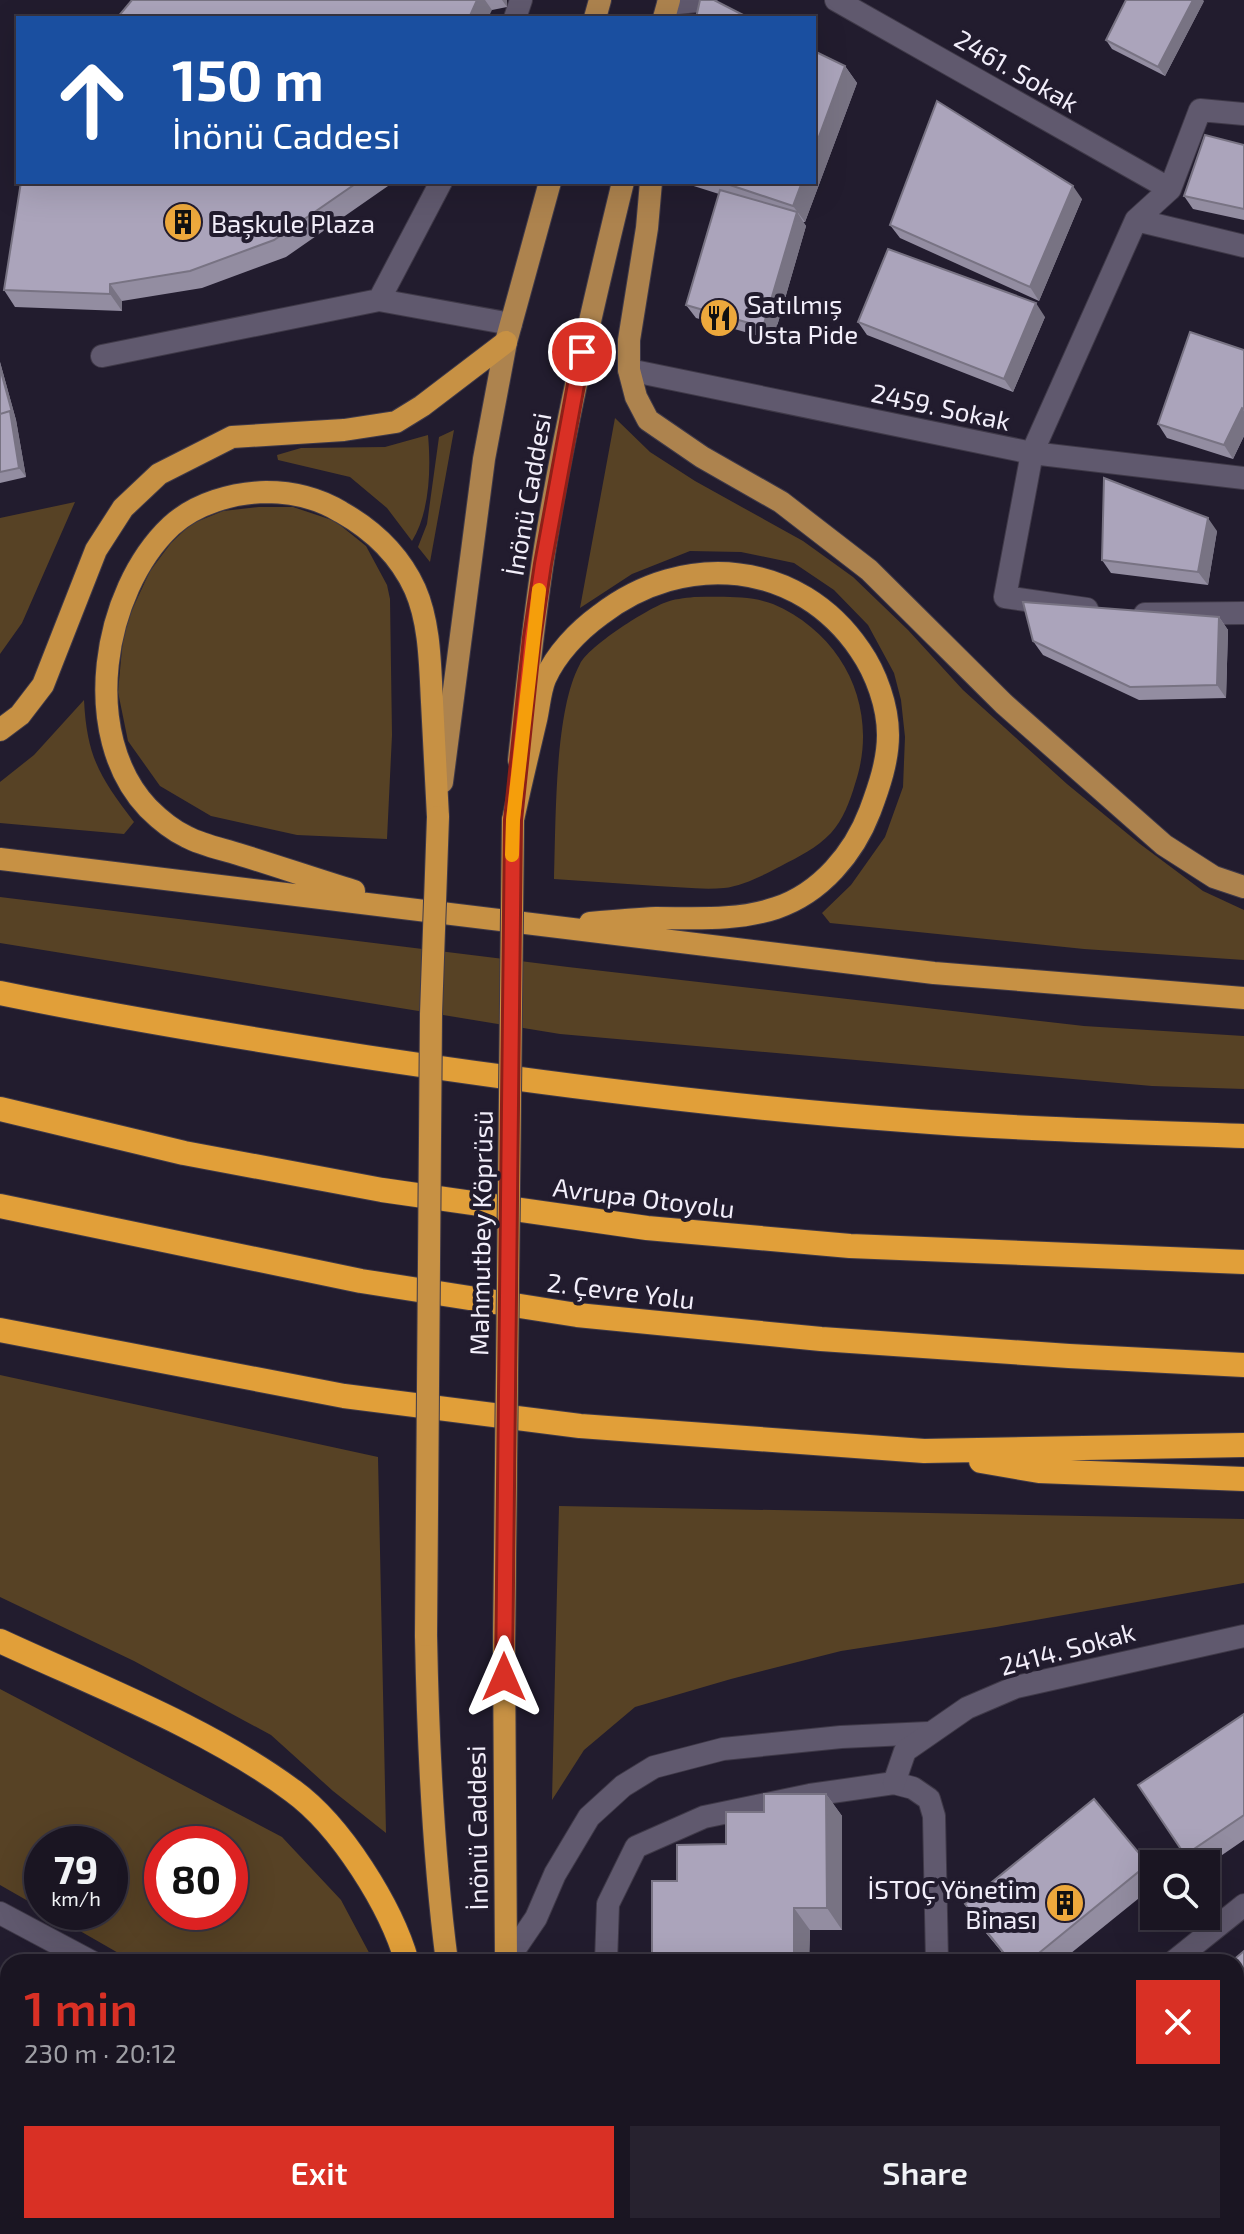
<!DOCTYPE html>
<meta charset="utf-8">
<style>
:root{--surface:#1a1522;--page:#27222f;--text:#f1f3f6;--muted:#9f9fa5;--line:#383440;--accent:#d93025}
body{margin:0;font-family:"Exo 2",sans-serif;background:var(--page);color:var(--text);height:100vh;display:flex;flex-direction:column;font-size:30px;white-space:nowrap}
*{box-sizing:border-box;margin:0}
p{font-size:26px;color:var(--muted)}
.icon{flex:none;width:44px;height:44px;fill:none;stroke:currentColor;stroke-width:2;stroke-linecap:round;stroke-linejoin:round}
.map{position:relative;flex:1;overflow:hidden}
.drawer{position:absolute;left:0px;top:1954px;width:1244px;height:280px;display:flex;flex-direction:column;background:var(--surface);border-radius:24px 24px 0 0;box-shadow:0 8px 32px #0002,0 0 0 2px var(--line)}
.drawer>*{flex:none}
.guide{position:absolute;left:16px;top:16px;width:800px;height:168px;border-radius:0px;box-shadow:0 8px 32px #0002,0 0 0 2px var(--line);background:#1a4fa0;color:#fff;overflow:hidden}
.tools{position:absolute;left:1140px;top:1850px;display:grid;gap:16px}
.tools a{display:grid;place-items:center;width:80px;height:80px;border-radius:0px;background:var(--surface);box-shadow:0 8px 32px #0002,0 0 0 2px var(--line);font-size:40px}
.speed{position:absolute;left:24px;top:1826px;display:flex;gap:16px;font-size:40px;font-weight:700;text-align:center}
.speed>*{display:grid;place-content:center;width:104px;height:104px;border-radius:50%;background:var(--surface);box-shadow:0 8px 32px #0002,0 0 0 2px var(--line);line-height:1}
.speed small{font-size:20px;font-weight:400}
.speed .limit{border:12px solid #d22;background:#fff;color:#111}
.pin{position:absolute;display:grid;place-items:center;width:68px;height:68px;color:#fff;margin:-34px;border:4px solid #fff;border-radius:50%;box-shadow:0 2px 8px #0007}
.me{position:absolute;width:88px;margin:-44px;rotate:0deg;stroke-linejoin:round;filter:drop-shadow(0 0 6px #0008)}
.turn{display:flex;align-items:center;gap:28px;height:168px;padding:0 24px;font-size:36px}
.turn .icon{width:104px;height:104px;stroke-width:2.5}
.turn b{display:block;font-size:56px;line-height:68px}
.round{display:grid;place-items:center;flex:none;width:84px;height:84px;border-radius:0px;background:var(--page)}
.overview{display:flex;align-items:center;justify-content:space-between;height:136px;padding:0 24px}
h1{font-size:48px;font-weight:600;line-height:60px;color:var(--accent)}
.primary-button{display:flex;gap:16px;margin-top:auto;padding:16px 24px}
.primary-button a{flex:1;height:92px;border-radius:0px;background:var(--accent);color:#fff;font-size:32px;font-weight:600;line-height:92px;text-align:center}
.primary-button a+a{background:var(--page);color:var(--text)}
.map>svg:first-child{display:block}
.green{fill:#574225;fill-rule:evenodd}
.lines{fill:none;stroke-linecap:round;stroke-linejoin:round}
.service-casing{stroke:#3f3948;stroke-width:24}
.minor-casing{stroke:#3f3948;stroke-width:24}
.tertiary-casing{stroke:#3f3948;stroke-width:24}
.primary-casing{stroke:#3f3948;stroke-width:24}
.trunk-casing{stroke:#3f3948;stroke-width:24}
.motorway-casing{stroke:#3f3948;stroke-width:26}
.service{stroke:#60596e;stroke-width:22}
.minor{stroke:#60596e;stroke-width:22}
.tertiary{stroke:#60596e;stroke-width:22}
.primary{stroke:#ad834e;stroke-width:22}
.trunk{stroke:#c79144;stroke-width:22}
.motorway{stroke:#e19f39;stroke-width:24}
.trunk-bridge-casing{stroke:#3f3948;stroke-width:24;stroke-linecap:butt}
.trunk-bridge{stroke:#c79144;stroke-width:22}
.wall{fill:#938da1}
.shaded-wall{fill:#787383}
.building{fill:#aba4bb;stroke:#787383;stroke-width:2}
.route-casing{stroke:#8d1f18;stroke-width:20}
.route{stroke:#d93025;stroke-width:14}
.slow{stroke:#f59e0b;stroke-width:14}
.labels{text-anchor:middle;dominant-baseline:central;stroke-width:8;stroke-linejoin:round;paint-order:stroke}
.street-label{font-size:26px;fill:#f2eefa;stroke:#221c2e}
.poi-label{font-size:26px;fill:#f2eefa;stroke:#221c2e;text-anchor:start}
</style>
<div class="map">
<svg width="1244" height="2234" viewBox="0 0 1244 2234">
<rect width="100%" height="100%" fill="#221c2e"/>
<path class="green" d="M615,418L650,452L695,481L803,541L853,577L908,630L963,690L1067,784L1140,844L1203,891L1244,910V960L1084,949L830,923L822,913L851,885L885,837L903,787L905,737L901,700L894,673L868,625L834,590L794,563L741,552L690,551L632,574L580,608Z
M454,430L430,562L418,547L427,524L439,437Z
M428,435C431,468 430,512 412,541L387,508L350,477L278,460L277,455L301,448L385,447Z
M75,502L22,623L0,654V518Z
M259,507H293L335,521L366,546L387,585L390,599L392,735L387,839L297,835L211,816L160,786L128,741L118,692L124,627L150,571L171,543L191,524L223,511Z
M694,597C719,597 749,595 773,604C845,635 880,710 855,784C850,801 843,820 831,833C817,848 798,857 781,866C764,875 742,886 724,888C703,890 679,887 657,886C623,884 588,881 554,879C556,823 554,711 580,664C589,646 644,611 664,603C673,599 685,598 694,597Z
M84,700C87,758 100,777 134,822L124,834L0,823V782L34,755Z
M0,897L568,967L1084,1026L1244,1036V1089L1152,1086L560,1034L0,943Z
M0,1375L378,1457L386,1833L333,1791L271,1735L134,1661L0,1597Z
M559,1506L1244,1519V1583L996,1627L841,1651L731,1679L635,1707L584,1750L552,1800Z
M0,1689L282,1837L341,1900L374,1962H134L47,1912H110V1844H42V1909L0,1885ZM162,1844H230V1912H162Z
M392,2226H437L438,2234H396Z"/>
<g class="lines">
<g class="service-casing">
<path id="service" d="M515,18L521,0
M379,300L511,324
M102,356L379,300L441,182
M506,1962L536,1918L555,1874L589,1817L623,1786L654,1767L723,1749L841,1737L928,1733
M606,1962L608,1904L636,1847L704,1817L810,1795L894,1783L913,1788L929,1799L934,1816L937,1962
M1236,2143L1244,2152
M0,2184L8,2199
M22,2226L26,2234
M600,2234L601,2226
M779,2234L781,2226"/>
</g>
<g class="minor-casing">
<path id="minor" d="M836,0L1170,189
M1136,220L1244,246
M629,370L1032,453L1244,478
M1087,609L1005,597L1032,453L1136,220L1170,189L1200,110L1244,114
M1145,614L1244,613
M894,1783L905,1751L967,1708L1016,1687L1244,1636
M0,1913L92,1962
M1173,1962L1244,1905
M0,2167L8,2163
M332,2226L335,2234
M865,2234L868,2226"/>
</g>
<g class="tertiary-casing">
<path id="tertiary" d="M668,4L706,0"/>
</g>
<g class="primary-casing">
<path id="primary" d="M595,18L600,0
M664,18L669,0
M651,182L647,228L629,340V370L636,397L648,420L702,457L781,502L869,570L1004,704L1164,845L1214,877L1244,887
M519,760C527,686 534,614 546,541C566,420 594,301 623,182
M442,782L484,459L506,342L550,182"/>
</g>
<g class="trunk-casing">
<path id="trunk" d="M0,730L20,715L43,685L96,550L123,508L159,474L232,437L344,430L396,422L422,406L506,342
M513,820C520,787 528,754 536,720C539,707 540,691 545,679C556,654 578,631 600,615C684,550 799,560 860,650C876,673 888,706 888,735C888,761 879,787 870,811C854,853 821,893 776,908C737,921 697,918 656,918C634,919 612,921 590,923
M0,859L934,973L1244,998
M354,891C315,879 277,866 238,854C222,849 202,845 187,837C174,831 158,818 148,808C79,735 102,591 171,526C196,503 233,493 266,492C293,492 318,498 341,512C373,530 399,554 415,589C430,623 430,665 432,702C434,740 436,778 438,817
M426,1635C428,1745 433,1854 447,1962
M504,1646L506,1962
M529,2226L530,2234"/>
</g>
<g class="motorway-casing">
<path id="motorway" d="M0,993C121,1018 244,1038 366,1057C545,1084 724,1107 904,1120C1017,1129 1131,1132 1244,1136
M0,1109L184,1153L382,1190L647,1228L850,1246L1244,1262
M0,1206L361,1281L577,1315L821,1339L1069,1356L1244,1365
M0,1330L344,1396L580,1426L924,1451L1244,1445
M981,1461L1039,1471L1244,1479
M0,1641C97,1686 208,1728 293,1791C341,1826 391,1906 407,1962
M469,2226L470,2229"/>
</g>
<use href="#service" class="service"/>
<use href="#minor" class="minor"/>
<use href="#tertiary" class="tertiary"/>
<use href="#primary" class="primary"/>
<use href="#trunk" class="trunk"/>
<use href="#motorway" class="motorway"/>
<g class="trunk-bridge-casing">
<path id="trunk-bridge" d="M426,1635L431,1014L438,817
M504,1646L513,820"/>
</g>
<use href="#trunk-bridge" class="trunk-bridge"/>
</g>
<path class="wall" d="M132,0H507V7L492,10Z
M1204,1L1165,76L1112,49L1106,40Z
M845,66L857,83L805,222H803L806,226L773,340L696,318L686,305L719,194L681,182H814Z
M1244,145V220L1193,209L1184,196Z
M21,182H391L388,186L286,257L202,288L122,301V311L15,307L4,290Z
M1082,199L1039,301L900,238L890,225Z
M1045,317L1013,392L867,335L858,322Z
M1244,350V436L1233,459L1167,438L1158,424Z
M0,362L16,420L26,477L0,483Z
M1217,531L1208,585L1111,573L1102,560Z
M1219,617L1228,630L1226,698L1139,700L1043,655L1033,641Z
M1244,1714V1840L1206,1866V1864H1191L1138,1785Z
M826,1794L842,1816V1930H810L809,1962H652L677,1881L726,1844L764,1812Z
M1148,1864L1154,1873V1886L1060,1962H1010L976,1921L965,1904Z
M0,1973L8,1976V2119L0,2123Z"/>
<path class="shaded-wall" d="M477,0H485L492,10L488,18H469Z
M502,0H507V7Z
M1193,0H1203L1204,1L1165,76L1158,67Z
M845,66L857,83L805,222L793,206L802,182H814V150Z
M1073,186L1082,199L1039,301L1030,287Z
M797,212L806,226L773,340L763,327Z
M110,284L122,301V311L110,294Z
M1036,303L1045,317L1013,392L1004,379Z
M0,362L16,420L26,477L19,468L0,368Z
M1242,408L1244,411V436L1233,459L1224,445Z
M1208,518L1217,531L1208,585L1198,572Z
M1219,617L1228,630L1226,698L1217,685Z
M826,1794L842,1816V1930L827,1908Z
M794,1908L810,1930L809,1962H794Z
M274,2226H280L284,2234H278Z"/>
<path class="building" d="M132,0H477L469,18H117Z
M700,0H714L749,18H696Z
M1126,0H1193L1158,67L1106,40Z
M814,51L845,66L814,150Z
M937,101L1073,186L1030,287L890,225Z
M1205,135L1244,145V209L1184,196Z
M21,182H358L274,240L190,271L110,284V294L4,290Z
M721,182H802L793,206Z
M720,190L797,212L763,327L686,305Z
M888,249L1036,303L1004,379L858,322Z
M1190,332L1244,350V409L1242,408L1224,445L1158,424Z
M0,368L13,416L10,411L0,414Z
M10,411L19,468L0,472V414Z
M1104,478L1208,518L1198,572L1102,560Z
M1023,602L1219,617L1217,685L1130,687L1033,641Z
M1244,1714V1815L1185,1855L1138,1785Z
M764,1794H826L827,1908H794V1962H652V1881H677V1845L726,1844V1812H764Z
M1094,1799L1148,1864L1028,1962H1011L965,1904Z
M1244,1951V1988L1236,1978V1962H1231Z
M0,1973L8,1976V2096L0,2100Z
M1236,2210L1244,2219V2234H994L1004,2226H1236Z
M61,2226H274L278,2234H65Z"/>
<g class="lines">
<g class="route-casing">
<path id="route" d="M504,1677L513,820L532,638L543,564L582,352"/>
</g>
<use href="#route" class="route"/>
<path class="slow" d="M512,855L513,820L539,590"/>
</g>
<defs>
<g id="building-disc" transform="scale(2)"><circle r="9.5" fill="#eda83c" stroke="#221c2e"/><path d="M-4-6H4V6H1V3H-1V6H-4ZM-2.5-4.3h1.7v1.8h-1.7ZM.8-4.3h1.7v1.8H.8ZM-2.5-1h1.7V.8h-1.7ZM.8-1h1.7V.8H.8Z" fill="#111"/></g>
<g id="restaurant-disc" transform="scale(2)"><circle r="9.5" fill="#eda83c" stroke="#221c2e"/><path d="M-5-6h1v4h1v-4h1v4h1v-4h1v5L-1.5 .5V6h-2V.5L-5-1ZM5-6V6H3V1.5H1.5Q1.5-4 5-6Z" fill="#111"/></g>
</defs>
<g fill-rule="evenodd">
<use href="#building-disc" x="183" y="222"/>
<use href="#restaurant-disc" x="719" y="318"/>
<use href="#building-disc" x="1065" y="1903"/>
</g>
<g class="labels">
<g class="street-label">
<text transform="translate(1017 70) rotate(30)">2461. Sokak</text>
<text transform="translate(941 406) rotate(12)">2459. Sokak</text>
<text transform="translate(527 494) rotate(-80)">İnönü Caddesi</text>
<text transform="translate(644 1197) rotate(7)">Avrupa Otoyolu</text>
<text transform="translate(480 1233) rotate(-89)">Mahmutbey Köprüsü</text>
<text transform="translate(621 1290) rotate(7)">2. Çevre Yolu</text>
<text transform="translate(1067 1648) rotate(-15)">2414. Sokak</text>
<text transform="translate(476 1828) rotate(-91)">İnönü Caddesi</text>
</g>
<g class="poi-label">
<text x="211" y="222">Başkule Plaza</text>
<text x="747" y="303">Satılmış<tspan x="747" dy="30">Usta Pide</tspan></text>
<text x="1037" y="1888" text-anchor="end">İSTOÇ Yönetim<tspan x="1037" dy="30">Binası</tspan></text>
</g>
</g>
</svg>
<div class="tools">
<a><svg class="icon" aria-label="search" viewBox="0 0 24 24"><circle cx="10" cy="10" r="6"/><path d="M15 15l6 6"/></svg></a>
</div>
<div class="speed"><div>79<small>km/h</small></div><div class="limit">80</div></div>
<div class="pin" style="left:582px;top:352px;background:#d93025"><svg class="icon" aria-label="arrive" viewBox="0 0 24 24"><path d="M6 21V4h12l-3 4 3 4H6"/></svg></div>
<svg class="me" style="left:504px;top:1677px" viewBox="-20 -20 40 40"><path d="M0-17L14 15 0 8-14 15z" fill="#d93025" stroke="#fff" stroke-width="4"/></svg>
<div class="guide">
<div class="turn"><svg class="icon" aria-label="ahead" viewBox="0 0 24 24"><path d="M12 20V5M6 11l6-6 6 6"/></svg><div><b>150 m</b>İnönü Caddesi</div></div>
</div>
<section class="drawer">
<div class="overview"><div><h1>1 min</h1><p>230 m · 20:12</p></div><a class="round" style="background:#d93025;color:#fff"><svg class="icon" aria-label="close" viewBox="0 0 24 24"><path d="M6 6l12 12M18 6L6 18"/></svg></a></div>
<div class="primary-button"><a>Exit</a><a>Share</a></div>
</section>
</div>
